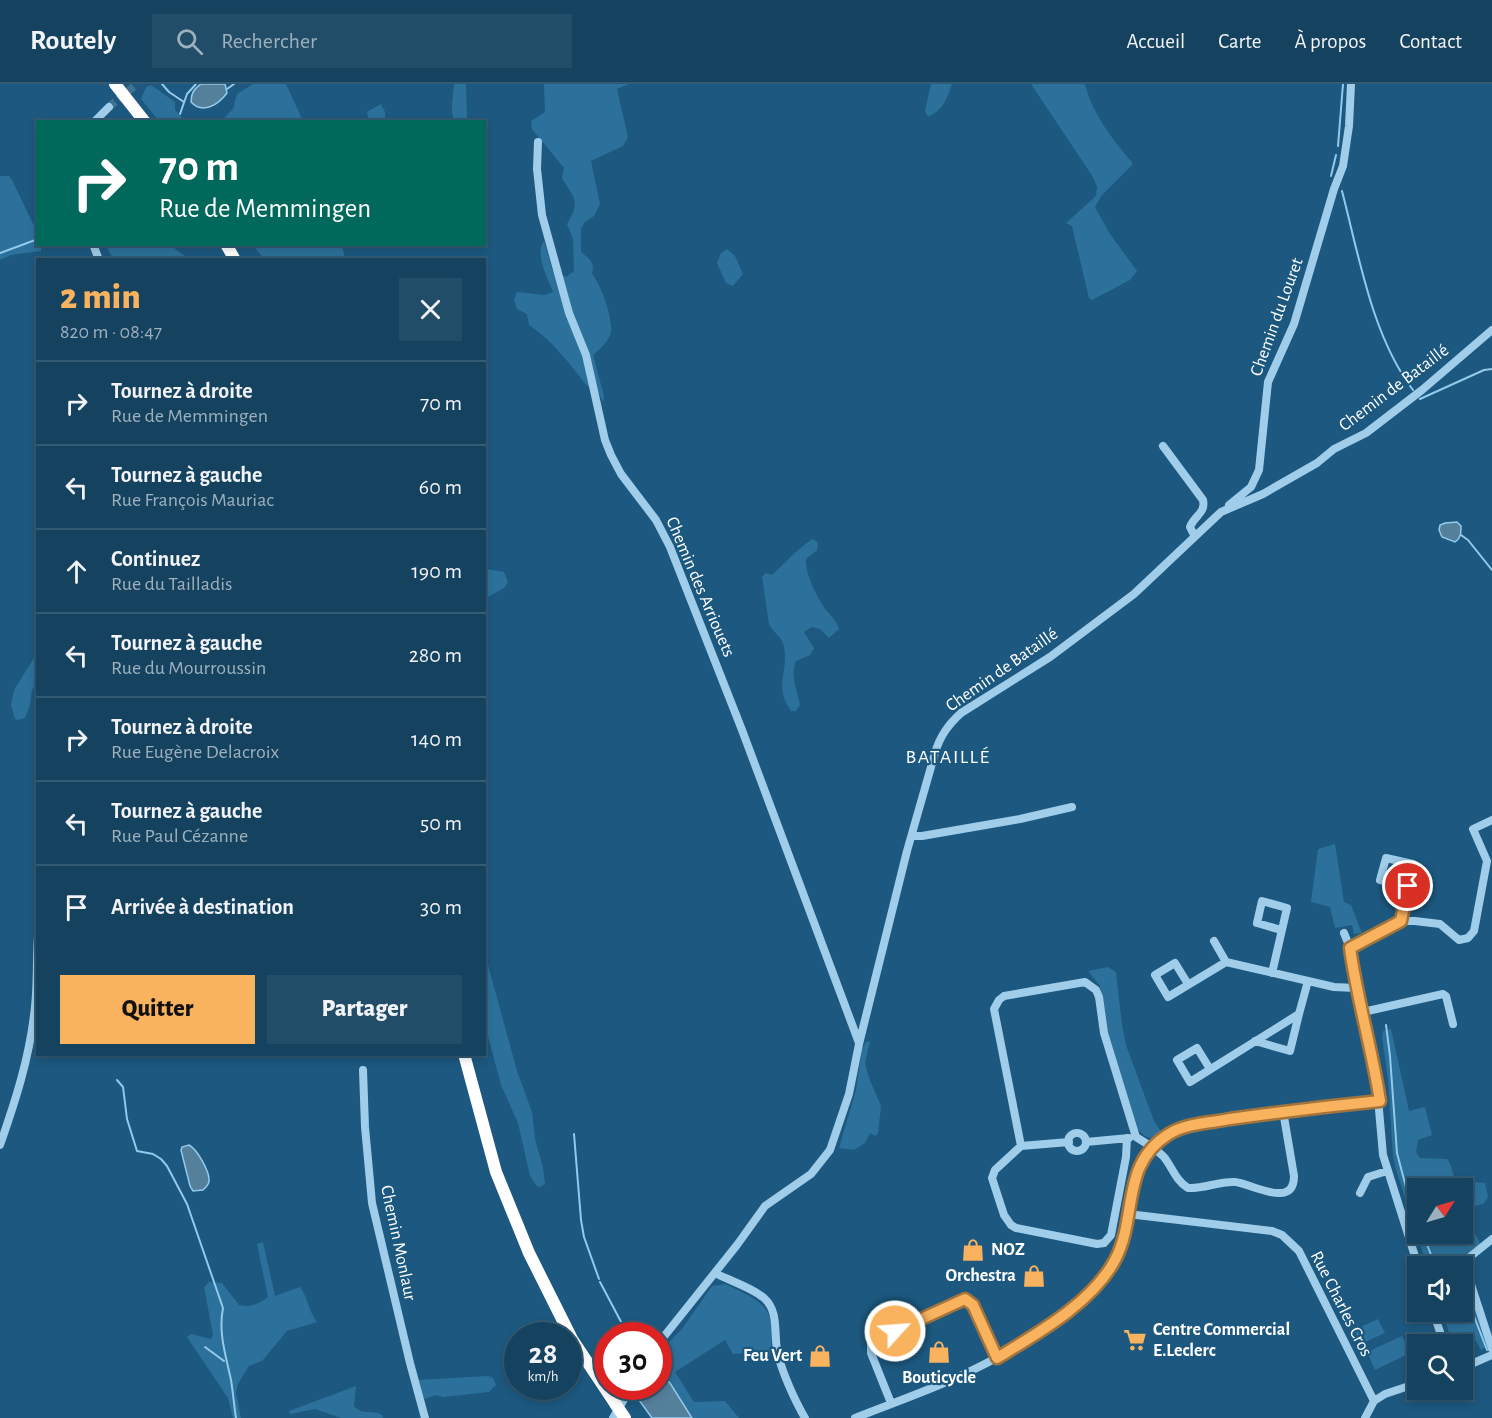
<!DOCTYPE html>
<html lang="fr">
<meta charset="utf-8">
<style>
:root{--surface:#15425f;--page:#224d68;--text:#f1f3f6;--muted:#9db0bd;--line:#345b74;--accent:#f9b25d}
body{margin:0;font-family:"Alegreya Sans",sans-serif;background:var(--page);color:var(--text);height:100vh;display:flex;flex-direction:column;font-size:22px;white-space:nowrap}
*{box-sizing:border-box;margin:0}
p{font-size:20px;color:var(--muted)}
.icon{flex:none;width:33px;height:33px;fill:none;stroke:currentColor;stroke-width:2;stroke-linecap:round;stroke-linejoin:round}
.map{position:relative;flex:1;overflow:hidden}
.details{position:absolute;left:36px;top:174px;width:450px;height:798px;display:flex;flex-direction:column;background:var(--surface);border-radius:0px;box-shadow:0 3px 9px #0003,0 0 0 2px var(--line)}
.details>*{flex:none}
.banner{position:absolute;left:36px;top:36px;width:450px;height:126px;border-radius:0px;box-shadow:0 3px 9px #0003,0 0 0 2px var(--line);background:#00695c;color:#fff;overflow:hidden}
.needle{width:39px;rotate:53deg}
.fabs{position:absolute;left:1407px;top:1094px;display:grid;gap:12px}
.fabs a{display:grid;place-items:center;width:66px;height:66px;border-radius:0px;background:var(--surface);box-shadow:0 3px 9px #0003,0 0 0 2px var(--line);font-size:30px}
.speed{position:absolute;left:504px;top:1238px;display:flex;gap:12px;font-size:30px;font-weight:700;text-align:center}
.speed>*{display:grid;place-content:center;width:78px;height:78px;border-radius:50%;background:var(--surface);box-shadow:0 3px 9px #0003,0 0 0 2px var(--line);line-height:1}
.speed small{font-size:15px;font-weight:400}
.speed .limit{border:9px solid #d22;background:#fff;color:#111}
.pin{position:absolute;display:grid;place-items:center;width:51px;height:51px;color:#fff;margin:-26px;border:3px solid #fff;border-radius:50%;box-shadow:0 2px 6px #0007}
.me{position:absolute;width:66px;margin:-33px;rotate:64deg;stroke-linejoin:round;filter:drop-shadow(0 0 4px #0008)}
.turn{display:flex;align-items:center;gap:21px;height:126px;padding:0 24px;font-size:27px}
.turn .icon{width:78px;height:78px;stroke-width:2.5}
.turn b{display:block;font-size:42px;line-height:51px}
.round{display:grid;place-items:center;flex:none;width:63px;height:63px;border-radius:0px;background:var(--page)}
.headline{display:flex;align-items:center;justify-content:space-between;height:102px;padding:0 24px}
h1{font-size:36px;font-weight:800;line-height:45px;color:var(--accent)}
.action{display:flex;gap:12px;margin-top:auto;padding:12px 24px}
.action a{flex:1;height:69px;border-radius:0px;background:var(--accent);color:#111;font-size:24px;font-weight:800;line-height:69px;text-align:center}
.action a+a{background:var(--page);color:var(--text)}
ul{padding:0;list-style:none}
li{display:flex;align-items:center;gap:18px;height:84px;padding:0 24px;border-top:2px solid var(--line)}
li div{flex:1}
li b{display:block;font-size:22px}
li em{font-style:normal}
header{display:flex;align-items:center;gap:36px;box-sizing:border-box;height:84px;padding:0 30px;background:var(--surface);border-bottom:2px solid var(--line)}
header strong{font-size:28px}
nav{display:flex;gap:33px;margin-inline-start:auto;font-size:21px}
.search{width:420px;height:54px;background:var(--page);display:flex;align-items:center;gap:15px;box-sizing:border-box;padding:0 21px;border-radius:0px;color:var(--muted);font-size:22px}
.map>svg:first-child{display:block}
.green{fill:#2c719b;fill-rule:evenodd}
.water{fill:#55809c;stroke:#93caeb;stroke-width:1.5}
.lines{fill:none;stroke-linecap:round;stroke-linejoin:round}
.stream{stroke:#93caeb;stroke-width:2}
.minor-tunnel{stroke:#3e7192;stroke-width:8;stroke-dasharray:8 4;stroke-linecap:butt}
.minor{stroke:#a0cde9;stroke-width:8}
.highway{stroke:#fff;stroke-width:12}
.highway-bridge{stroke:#fff;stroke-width:12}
.route-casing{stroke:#a2743c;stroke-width:15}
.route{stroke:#f9b25d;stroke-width:10}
.labels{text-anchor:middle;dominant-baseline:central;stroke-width:4.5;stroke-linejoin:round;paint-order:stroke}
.street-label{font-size:18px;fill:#fff;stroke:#1c587f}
.poi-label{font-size:18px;font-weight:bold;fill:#fff;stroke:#1c587f;text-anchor:start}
.neighbourhood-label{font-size:20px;letter-spacing:1.5px;fill:#fff;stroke:#1c587f}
</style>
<header>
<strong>Routely</strong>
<div class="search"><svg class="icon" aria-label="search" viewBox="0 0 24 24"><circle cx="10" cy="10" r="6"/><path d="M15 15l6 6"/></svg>Rechercher</div>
<nav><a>Accueil</a><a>Carte</a><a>À propos</a><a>Contact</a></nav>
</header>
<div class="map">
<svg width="1492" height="1334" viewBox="0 0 1492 1334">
<rect width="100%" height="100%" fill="#1c587f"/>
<path class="green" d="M253,0H286L303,37H221L233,25L237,10Z
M454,0H466L467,37H454C450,25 453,13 454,0Z
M544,0H629L617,5L628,53L623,62L591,77L600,120L594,132L585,138L581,145V168C590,175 595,179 592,190C601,201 613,234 611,248C609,257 600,265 593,271L604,312L603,318L596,303L587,302C570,280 552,256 529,241L527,230L517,225L514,216L517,208L545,211L553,208C548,195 534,169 544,157L553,187L566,193L574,187L573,155L567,140C581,117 574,114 562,94L564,84L532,45L531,37L545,28Z
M931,0H952C947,15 943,26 928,33L925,27Z
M1031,0H1085C1092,29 1112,55 1132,78V81L1102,111L1095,123L1110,150L1137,187L1130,196L1092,216L1089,214L1072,142L1066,139L1096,112L1097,103L1093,93Z
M151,1L175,18V26L185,37H159L141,15L146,3Z
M381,20L385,28V37H369L367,28Z
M0,92H9L12,96L36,146L38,160L41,161V167L11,171L0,176Z
M106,161H170L189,175H113Z
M253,161H342L345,175H264Z
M727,165L735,172L743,190L733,202L726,199L717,179L721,169Z
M813,455L818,459L817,466L806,475C805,491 817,512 825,525C831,532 836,536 839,545L829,554L820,545L812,543L804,548L814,564L810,571L796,577C790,590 797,607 800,621L796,627H791C773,602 789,588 784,563C783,553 773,549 769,540L762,493L766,489L772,491C785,479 799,463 813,455Z
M484,483L487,485L504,488L508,498L504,504L486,514L487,527L485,528Z
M37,569V597L32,606L30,621L25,634L18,636L15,635L11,621L14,606Z
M1335,760L1344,818L1351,821L1362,849L1354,850L1352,841L1335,844L1330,823L1311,818L1318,765Z
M485,870L517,987L532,1028L535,1055L543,1084L545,1100L540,1103L537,1102L530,1092L518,1039L501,1001L485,941Z
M1108,883L1116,888L1122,941L1126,961L1154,1037L1162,1049L1157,1054C1149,1055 1143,1052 1138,1045L1107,949L1100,902L1088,887Z
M1391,945L1409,1027L1425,1023L1432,1051L1418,1056L1416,1068L1420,1074L1447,1075C1453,1081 1452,1093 1457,1100L1472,1098L1485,1099L1488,1113L1483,1120L1471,1123C1465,1142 1474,1146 1481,1161L1467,1172L1463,1183L1489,1262L1481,1266L1475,1255L1460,1260H1453L1442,1227H1462V1182H1427L1397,1089L1393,1073L1388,995L1382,953L1383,947ZM1418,1104H1462V1149H1418Z
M870,957L865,979L869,994L881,1022L878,1049L875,1052L870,1049L865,1059L854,1066L839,1064L856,1006L862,965L866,958Z
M263,1158L275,1212L300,1203C309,1215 308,1227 317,1238L287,1247L262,1277L249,1282L238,1300L236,1308L241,1334H233L228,1314L187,1253L191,1250L211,1255L213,1251L204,1203L209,1198L222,1199L239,1221C251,1224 258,1220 268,1213L257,1160Z
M725,1200C768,1220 776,1224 770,1274L746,1269L733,1270L725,1256L675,1288L694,1318L725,1317L739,1334H692L670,1299L659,1289L658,1269L682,1245L712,1202Z
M1378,1235L1385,1249L1361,1260L1354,1246Z
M1402,1252L1410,1269L1375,1286L1367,1268Z
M488,1292L493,1294L496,1301L489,1308L443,1313L436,1311L424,1315L418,1296Z
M356,1302L354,1322C363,1332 372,1325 382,1331L383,1334H341L315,1325L290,1330L289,1327Z"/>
<path class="water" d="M201,0H225L227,9C219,20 203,31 191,18C191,9 194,5 201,0Z
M1457,438L1461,442C1461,449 1461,454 1455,458L1442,453L1439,446L1440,441L1445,439Z
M189,1061C197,1065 210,1088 209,1097C209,1101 206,1103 203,1106L193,1107L190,1102L181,1066L182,1063Z
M659,1289L670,1299L692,1334H652L636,1312L641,1302H658Z"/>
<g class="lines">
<path class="stream" d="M162,0L169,8L184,18
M227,5L234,0
M180,30L187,10L196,0
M1338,62L1343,0
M1331,92L1336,71
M1342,107C1359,172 1372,252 1413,306
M0,169L38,155
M1420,315L1484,286L1492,285
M1461,451L1468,456L1492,486
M1386,941L1390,972L1397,1069L1407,1107L1418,1133
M117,996L123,1003L127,1035L137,1067L153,1070L161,1075L167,1082L187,1120L223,1224C218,1249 226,1272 231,1296C233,1308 234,1321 236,1334
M574,1050L581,1136L584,1153L599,1195
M1423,1149L1435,1182
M1444,1182L1452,1180L1455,1182
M600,1198L628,1251
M1462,1201L1487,1266
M205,1263L224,1277"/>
<path class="minor-tunnel" d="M109,23L137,0"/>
<path class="minor" d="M94,38L109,23
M538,58L537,85L542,131L569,229L586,271L605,356L611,371L621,390L656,436L670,463L742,646L859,959
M93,160L99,176
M1163,362L1203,416C1206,429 1194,432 1190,443L1194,451
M1229,421L1251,403L1259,386L1268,298L1294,240L1334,105L1343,82L1349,42L1351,0
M912,752H922L1020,735L1072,723
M1401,837L1413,780L1386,774L1380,796L1408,802
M1344,849L1350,864L1355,904L1363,928L1376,992L1383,1071L1418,1182
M1214,857L1226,878
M1350,864L1401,837H1415L1440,840L1459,856L1468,854L1474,847L1487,777L1473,745L1492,736
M1272,889L1287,824L1262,817L1257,839L1281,846
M1188,900L1175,879L1155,891L1168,913L1226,878L1334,903L1355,904
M1363,928L1443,910L1446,912L1453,940
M1255,957L1290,967L1299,930
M1210,985L1197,964L1177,976L1190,998L1299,930L1308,897
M363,986L365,1043L372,1119L410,1279L425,1334
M1068 1058a9 9 0 1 1 18 0a9 9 0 1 1-18 0Z
M1127,1054L1126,1073L1111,1151L1104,1159L1097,1160L1016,1144L1011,1141L1004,1131L992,1094L995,1086L1021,1062L994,925L999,916L1004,912L1085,898L1096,906L1099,913L1104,949L1136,1053C1146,1059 1156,1065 1164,1073C1172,1083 1176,1097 1188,1104C1204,1105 1219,1097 1235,1098C1250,1099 1294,1126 1294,1092L1283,1027
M1086,1058L1129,1054
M0,1061C15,1018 29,975 34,931C38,904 36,878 38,852
M1021,1062L1069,1058
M1360,1109L1368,1093L1387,1087
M1128,1130L1272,1147L1282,1151L1299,1167L1374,1317
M1492,1155L1471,1172L1465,1182L1492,1265
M715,1189C730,1197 751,1203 764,1214C780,1228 773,1252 778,1271C783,1290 795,1317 805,1334
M1433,1227L1444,1260
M658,1260L737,1161L765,1122L811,1090L830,1066L849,1010L859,960L907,767L935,669C940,652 948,641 961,629L1050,573L1134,510L1221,428L1263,410L1317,379L1334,365L1366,349L1422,306L1492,246
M1462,1284L1492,1271
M891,1319L871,1269V1260L962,1215L969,1216L973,1221L997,1274
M613,1334L632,1302
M855,1334C903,1315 953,1298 998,1273C1016,1263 1033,1251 1051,1239C1076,1221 1101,1203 1115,1176C1138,1132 1119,1087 1165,1053C1185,1038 1212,1038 1235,1035C1283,1027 1331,1022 1380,1017
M1365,1334L1374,1317L1385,1310L1418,1299"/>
<path class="highway" d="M115,0L145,38
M226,160L235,176
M464,970L496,1088L529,1169L572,1255L616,1321"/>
<path class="highway-bridge" d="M616,1321L625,1334"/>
</g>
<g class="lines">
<g class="route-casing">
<path id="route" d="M895,1247L965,1215L973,1221L997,1274C1038,1249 1092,1219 1115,1176C1138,1133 1120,1080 1169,1050C1187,1039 1210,1039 1230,1035C1280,1028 1330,1022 1380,1017C1372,965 1357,915 1350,864L1401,837L1408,802"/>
</g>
<use href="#route" class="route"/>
</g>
<defs>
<g id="shop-bare" transform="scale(1.8)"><path d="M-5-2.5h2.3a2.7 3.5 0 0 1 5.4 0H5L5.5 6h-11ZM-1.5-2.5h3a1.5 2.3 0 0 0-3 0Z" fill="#f9b25d" stroke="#1c587f" stroke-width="2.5" paint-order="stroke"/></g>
<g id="supermarket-bare" transform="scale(1.8)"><path d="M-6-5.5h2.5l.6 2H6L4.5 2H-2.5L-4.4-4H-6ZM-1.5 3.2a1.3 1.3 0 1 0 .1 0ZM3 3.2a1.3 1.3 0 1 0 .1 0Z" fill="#f9b25d" stroke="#1c587f" stroke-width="2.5" paint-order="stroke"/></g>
</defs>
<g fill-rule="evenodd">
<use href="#shop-bare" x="973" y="1166"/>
<use href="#shop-bare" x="1034" y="1192"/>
<use href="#supermarket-bare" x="1135" y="1256"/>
<use href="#shop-bare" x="939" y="1268"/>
<use href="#shop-bare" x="820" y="1272"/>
</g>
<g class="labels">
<g class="street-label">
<text transform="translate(1277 233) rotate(-70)">Chemin du Louret</text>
<text transform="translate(1394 304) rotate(-37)">Chemin de Bataillé</text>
<text transform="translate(700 503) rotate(67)">Chemin des Arriouets</text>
<text transform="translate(1002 586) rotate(-35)">Chemin de Bataillé</text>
<text transform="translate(398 1159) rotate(78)">Chemin Monlaur</text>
<text transform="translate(1341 1220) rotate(63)">Rue Charles Cros</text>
</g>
<g class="poi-label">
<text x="991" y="1166">NOZ</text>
<text x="1016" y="1192" text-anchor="end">Orchestra</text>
<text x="1153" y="1246">Centre Commercial<tspan x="1153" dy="21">E.Leclerc</tspan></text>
<text x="802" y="1272" text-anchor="end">Feu Vert</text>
<text x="939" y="1294" text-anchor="middle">Bouticycle</text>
</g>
<g class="neighbourhood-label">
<text x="948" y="673">BATAILLÉ</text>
</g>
</g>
</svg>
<div class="fabs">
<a><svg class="needle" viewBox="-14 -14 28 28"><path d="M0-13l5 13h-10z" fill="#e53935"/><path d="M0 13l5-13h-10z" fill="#9db0bd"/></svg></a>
<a><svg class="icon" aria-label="sound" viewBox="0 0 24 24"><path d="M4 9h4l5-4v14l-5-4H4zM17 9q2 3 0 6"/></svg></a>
<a><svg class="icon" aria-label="search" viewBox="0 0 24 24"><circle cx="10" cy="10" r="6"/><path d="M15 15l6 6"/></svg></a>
</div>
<div class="speed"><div>28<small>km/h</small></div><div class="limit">30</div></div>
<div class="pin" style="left:1408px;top:802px;background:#d93025"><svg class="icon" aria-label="arrive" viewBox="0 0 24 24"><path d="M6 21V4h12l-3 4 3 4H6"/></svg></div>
<svg class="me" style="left:895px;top:1247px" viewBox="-20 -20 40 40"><circle r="17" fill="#f9b25d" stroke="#fff" stroke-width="3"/><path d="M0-11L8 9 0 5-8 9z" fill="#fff"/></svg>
<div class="banner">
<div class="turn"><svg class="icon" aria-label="right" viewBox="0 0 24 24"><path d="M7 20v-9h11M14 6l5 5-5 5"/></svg><div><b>70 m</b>Rue de Memmingen</div></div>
</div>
<section class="details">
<div class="headline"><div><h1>2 min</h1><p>820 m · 08:47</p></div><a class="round"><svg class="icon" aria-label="close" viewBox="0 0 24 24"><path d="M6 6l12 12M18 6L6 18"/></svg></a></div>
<ul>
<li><svg class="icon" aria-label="right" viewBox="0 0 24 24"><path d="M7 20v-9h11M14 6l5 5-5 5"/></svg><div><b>Tournez à droite</b><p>Rue de Memmingen</p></div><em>70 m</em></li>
<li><svg class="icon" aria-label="left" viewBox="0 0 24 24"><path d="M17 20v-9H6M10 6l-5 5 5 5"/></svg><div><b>Tournez à gauche</b><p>Rue François Mauriac</p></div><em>60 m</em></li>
<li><svg class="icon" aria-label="ahead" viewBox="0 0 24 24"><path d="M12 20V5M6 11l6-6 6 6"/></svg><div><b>Continuez</b><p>Rue du Tailladis</p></div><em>190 m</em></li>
<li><svg class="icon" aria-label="left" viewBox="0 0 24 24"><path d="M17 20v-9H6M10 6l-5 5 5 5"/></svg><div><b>Tournez à gauche</b><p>Rue du Mourroussin</p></div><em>280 m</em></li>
<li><svg class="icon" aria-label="right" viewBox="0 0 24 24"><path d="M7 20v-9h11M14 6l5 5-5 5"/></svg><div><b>Tournez à droite</b><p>Rue Eugène Delacroix</p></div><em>140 m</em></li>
<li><svg class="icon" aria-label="left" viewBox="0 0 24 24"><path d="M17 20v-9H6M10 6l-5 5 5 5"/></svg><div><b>Tournez à gauche</b><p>Rue Paul Cézanne</p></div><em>50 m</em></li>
<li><svg class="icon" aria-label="arrive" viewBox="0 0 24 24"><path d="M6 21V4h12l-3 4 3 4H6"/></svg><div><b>Arrivée à destination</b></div><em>30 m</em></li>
</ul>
<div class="action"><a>Quitter</a><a>Partager</a></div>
</section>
</div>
